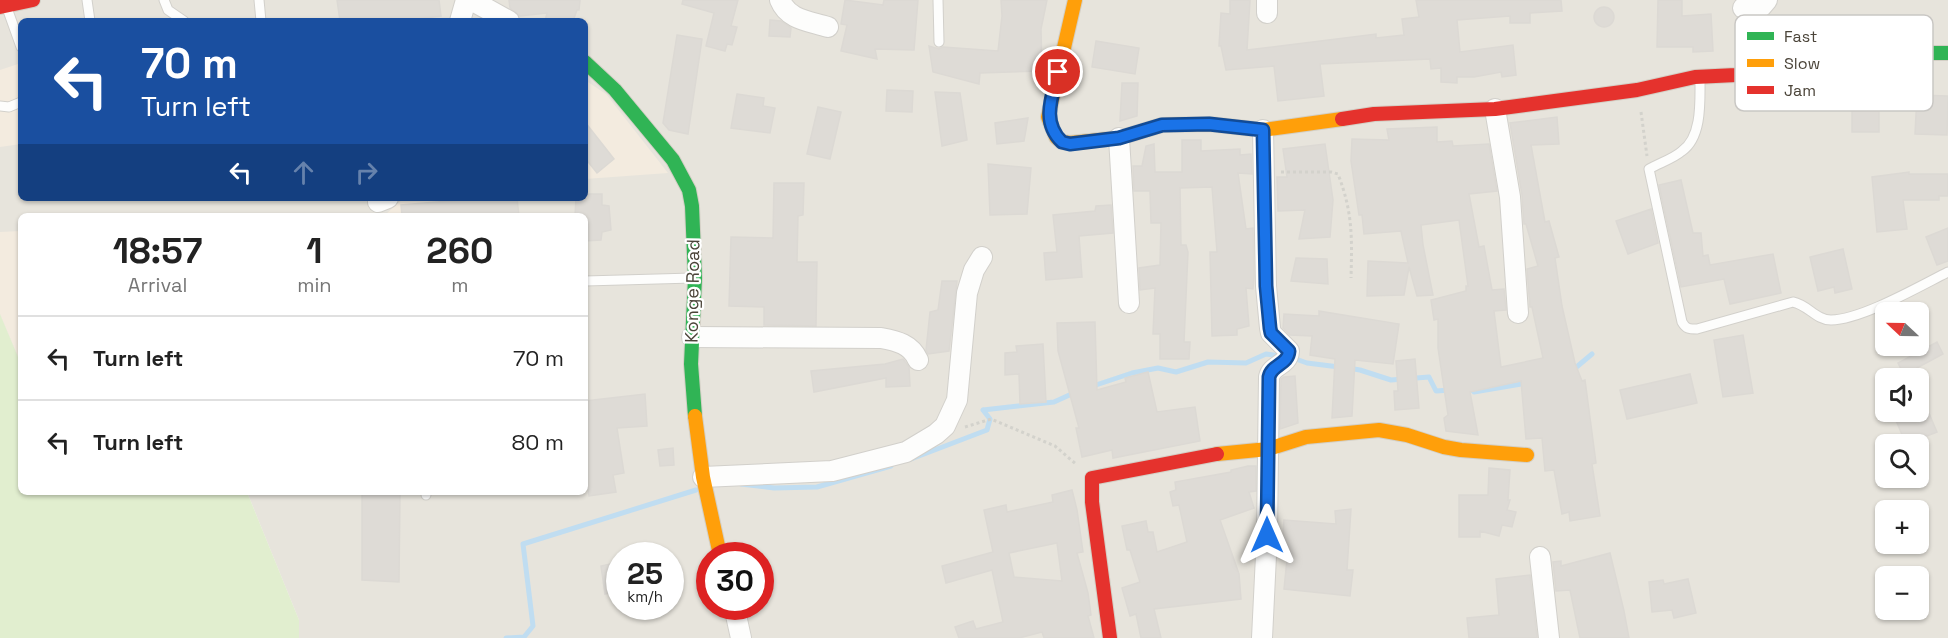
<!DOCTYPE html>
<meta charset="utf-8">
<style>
:root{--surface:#fff;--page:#f6f6f6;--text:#222;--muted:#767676;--line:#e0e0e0}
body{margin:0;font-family:"Space Grotesk",sans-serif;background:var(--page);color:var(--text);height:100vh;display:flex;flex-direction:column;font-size:22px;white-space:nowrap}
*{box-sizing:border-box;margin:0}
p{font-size:20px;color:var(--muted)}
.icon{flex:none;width:33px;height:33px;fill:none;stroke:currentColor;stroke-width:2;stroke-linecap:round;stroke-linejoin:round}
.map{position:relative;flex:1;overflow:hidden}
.details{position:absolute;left:18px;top:213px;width:570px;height:282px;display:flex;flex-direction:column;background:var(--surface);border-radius:9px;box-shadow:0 2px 4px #0004}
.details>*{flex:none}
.hud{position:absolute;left:18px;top:18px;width:570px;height:183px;border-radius:9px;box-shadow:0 2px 4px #0004;background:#1a4fa0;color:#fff;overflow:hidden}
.needle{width:39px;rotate:292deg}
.buttons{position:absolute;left:1875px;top:302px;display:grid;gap:12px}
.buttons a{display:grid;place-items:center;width:54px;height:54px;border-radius:9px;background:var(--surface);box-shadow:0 2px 4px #0004;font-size:30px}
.speed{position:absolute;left:606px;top:542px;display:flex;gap:12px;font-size:30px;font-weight:700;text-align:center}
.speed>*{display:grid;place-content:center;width:78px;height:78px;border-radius:50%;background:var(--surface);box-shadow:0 2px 4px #0004;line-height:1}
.speed small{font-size:15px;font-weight:400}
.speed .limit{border:9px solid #d22;background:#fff;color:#111}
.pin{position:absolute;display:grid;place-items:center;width:51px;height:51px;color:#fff;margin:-26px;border:3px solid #fff;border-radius:50%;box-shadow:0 2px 6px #0007}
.me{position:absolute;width:66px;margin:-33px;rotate:0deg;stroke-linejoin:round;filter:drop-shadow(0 0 4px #0008)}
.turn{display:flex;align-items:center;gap:21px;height:126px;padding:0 24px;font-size:27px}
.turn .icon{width:78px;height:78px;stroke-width:2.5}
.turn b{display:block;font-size:42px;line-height:51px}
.lanes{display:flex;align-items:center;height:57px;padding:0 24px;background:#0003;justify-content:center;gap:30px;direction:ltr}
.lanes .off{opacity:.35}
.eta{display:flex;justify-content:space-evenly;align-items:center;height:102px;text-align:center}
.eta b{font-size:36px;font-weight:600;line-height:42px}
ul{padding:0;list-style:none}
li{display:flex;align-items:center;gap:18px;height:84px;padding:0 24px;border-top:2px solid var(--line)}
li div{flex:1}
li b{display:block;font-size:22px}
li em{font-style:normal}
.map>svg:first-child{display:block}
.residential{fill:#e7e4dc;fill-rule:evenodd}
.commercial{fill:#f3ebdf}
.green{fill:#e1eecf}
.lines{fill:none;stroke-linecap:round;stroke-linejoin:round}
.stream{stroke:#c0ddf1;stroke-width:5}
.building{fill:#dedbd6;stroke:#dcd9d4;stroke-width:1.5;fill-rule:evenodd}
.lane-casing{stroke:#d2d0cb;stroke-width:11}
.street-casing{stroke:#d2d0cb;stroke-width:22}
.fast-casing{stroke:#d3cfc5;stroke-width:16}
.slow-casing{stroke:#d3cfc5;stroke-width:16}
.jam-casing{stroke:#d3cfc5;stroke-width:16}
.path{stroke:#d3d2cc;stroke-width:3;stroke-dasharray:3 3;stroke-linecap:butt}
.lane{stroke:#fdfdfc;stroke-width:9}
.street{stroke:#fdfdfc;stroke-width:20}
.fast{stroke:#30b455;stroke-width:14}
.slow{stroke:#ff9f0a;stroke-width:14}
.jam{stroke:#e5322d;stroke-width:14}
.route-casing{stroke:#114b97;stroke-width:15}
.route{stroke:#1a73e8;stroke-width:10}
.labels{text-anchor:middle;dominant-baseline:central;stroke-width:4.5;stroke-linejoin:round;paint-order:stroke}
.street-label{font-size:18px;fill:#4b4439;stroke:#fff}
.key{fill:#fff;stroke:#c9c7c4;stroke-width:1.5}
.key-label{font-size:16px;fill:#4b4439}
</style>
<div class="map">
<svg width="1948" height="638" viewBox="0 0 1948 638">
<rect width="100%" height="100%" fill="#f4f2ee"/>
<path class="residential" d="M0,0H1948V638H299V620L247,492H585V216H21V364L0,314ZM21,21H585V198H21ZM1886,312H1918V345H1886ZM1886,378H1918V411H1886ZM1886,444H1918V477H1886ZM1886,510H1918V543H1886ZM620,555H670V606H620ZM710,555H760V606H710ZM1886,576H1918V609H1886Z"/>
<path class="commercial" d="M21,63V144L0,147V70Z
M585,80L606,94L668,173L585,179Z
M404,198H455L456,216H280L386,214Z
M21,231V364L0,314V232Z"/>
<path class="green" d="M0,314L21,364V492H247L299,620V638H0Z"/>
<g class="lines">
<path class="stream" d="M1293,358L1307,363L1339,367
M1348,368L1360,370L1391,380L1429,377L1436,391L1451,390
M1573,370L1592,354
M1090,387L1132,373L1158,368L1176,372L1208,362L1246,363L1266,354L1281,356
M1470,388L1474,392L1527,383
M983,410L1054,402L1076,392
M911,459L987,430L990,419L983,410
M741,484L774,488L817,487L891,466
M506,638L524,637L533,626L523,544L696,490"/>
</g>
<path class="building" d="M337,0H439L441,16L401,21H340Z
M509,0H580L579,10H577L573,21H545L547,13L520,16L510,8Z
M683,0H738L731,26L737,27L732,45L727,44L725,51L706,46L714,13L682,4Z
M845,0L883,5L884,0H918L914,50L875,49L877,59L841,51L847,25L841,24Z
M1001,0H1047L1041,29L1042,71L980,73L979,84L933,72L929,46L939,49L943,47L998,51L1002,16Z
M1230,0H1250L1247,50L1376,34V38L1404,35L1402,19L1419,17L1416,0H1561L1562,11L1530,13V23H1510V16L1457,20L1460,52L1513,45L1516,75L1502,77L1501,72L1474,77H1457V83L1441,82V68L1431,69L1430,59L1320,64L1324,96L1278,101L1274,66L1226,70L1221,46H1219L1221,13L1230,14Z
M1658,0H1682V16L1711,14L1713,51L1693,52V47H1657Z
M1594 17a10 10 0 1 1 20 0a10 10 0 1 1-20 0Z
M770,20L781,21L791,28L790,37L769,36Z
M677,35L702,39L688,134L669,130L663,123Z
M1096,41L1139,48L1135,74L1092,67Z
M1122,83H1138L1137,116L1120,121Z
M887,90L913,91L912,112L886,111Z
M935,92L960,93L967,140L942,146Z
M1852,92H1879V132H1852Z
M737,94L764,98L763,106L775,108L770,133L731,128Z
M1917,95L1948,96L1947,135L1915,134Z
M818,107L841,112L830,159L807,154Z
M1557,117L1559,144L1531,145L1545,222L1549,221L1559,257L1555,258L1562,306L1575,363L1582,381L1585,380L1596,463L1592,464L1600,516L1570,521L1569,512L1562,514L1554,470L1545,471L1542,438L1526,439L1521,381L1470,392L1478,435L1446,431L1444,418L1448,415L1438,348V319L1434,320L1431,300L1466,291V286H1468L1459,220L1421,225L1423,245L1433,295L1417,296L1409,267L1404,295L1367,296L1368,261L1408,263L1401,231L1364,234L1362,215H1359L1351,161L1352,139L1389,140L1387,129L1437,127V142L1452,141L1453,146L1489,144L1497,191L1469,194L1479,247L1484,246L1492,290L1504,289L1506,310L1494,311L1501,367L1543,358L1532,307H1530L1527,269L1538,266L1526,224H1524L1522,195L1510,123Z
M1028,118L1024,141L997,144L995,123Z
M585,122L614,159L597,173L585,158Z
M1182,140H1201V151L1240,149V155L1251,154L1252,174L1238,173L1246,229L1253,228L1254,278L1253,289L1246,288L1249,326L1237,329V335L1212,336L1210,252H1217L1212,187L1180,188L1181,245H1186L1188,252L1184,342H1190L1189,359H1160V334H1153L1155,288L1140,290L1139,268L1160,265L1161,223H1151L1150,191H1134L1133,166H1142L1146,146L1154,144L1155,172H1182Z
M1325,144L1333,200L1330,237L1299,239L1305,210L1278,211L1277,177H1287L1283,149Z
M988,164L1031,168L1027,214L990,215Z
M1909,172V174H1948V196H1939V200H1903L1907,229L1877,232L1872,177Z
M1681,180L1693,233H1701L1703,256L1708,255L1710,265L1773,254L1781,293L1730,304L1724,279L1681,287L1659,185Z
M774,183H804L803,215L798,216L797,262H817L816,326L764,325V307L729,306L731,237L773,238Z
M585,194H602V205L609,206L611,230L602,232L601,240L585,241V216H575L576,198H585Z
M485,198H517L519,216H402L401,205Z
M1111,205L1113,233L1079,236L1082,277L1046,280L1044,253L1057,252L1053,215L1095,211L1096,206Z
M1651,209L1658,243L1628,254L1616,221Z
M1948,228V261L1937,265L1926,237Z
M1843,249L1852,289L1835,293L1834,287L1818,291L1810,257Z
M1296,258L1327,259L1328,284L1291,281Z
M942,281H957L949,351L928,354L926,350L930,312L938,310Z
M1319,311L1399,324L1393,364L1355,360L1352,416L1332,418L1335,359L1310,355L1312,336L1290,335L1283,328L1284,314L1319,316Z
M1095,322L1097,390L1126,382L1125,378L1148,372L1157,412L1195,407L1200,441L1113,458L1112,450L1082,457L1076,428H1079L1058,351L1057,323Z
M1743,335L1753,393L1723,397L1714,340Z
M1937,342L1943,354L1904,375L1898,363Z
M1043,344L1046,402L1020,404L1019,374L1005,375V353L1017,352L1016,346Z
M903,359L909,367L910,386L886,387V378L814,392L811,371L885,364Z
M1415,359L1419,408L1395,410L1394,391H1398L1396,361Z
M1690,374L1697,403L1627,419L1620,390Z
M1295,376L1298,423L1280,429L1281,379L1284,377Z
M645,394L647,426L617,428L624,473L613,475L616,492L589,496L585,470V401Z
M1892,411H1928L1937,432L1906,444Z
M673,448L674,465L660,466L658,450Z
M1248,466H1256V491L1249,492L1254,508L1220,520L1239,574L1241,599L1154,609L1161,638H1141L1136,614L1130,616L1122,588L1140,582L1130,550H1127L1122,526L1146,521L1148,532H1153L1157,552L1187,542L1179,505L1173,506L1170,492L1176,490L1175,482L1231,472V470Z
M1489,468L1510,470L1508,500H1510L1507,510L1516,512L1512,527L1502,525L1499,536L1480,531V537H1459V495H1488Z
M1072,490L1077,510L1083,552L1077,553L1088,593L1091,615L1088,616L1094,638H1044L1042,632L1019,638H959L955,627L973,621L976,629L1003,622L992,570L946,583L942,566L993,552L984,510L1006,505L1007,512L1053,502L1052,495ZM1057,543L1062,581L1014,577L1009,553Z
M362,492H400L399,582L362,580Z
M1351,509L1347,570H1353L1350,596L1284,589L1288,549L1282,548L1284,520L1336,524L1335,511Z
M1610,553L1624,611L1629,638H1580L1570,590L1556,591L1553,562L1561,561V566Z
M620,562V591L605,594L601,566Z
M1530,575L1537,638H1469L1467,618L1499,615L1496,579Z
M1688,579L1696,613L1674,618L1672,610L1652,612L1649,582L1663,580L1664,584Z"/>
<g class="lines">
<g class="lane-casing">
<path id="lane" d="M87,0L90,21
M164,0L168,10L184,21
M259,0L261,21
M938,0L939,42
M7,8L21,47
M1700,80C1700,102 1702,137 1682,151C1673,159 1659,163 1649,169L1682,322C1686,329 1689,329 1697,329L1793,302C1808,305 1816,320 1831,320C1861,320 1920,286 1948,272
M0,106L9,107L21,102
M585,281L693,278
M426,492V495"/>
</g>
<g class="street-casing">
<path id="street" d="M471,0L509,21
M780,0C788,20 809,21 828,27
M1743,8L1761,7L1767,0
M1267,13V0
M460,21L466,0
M1495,109L1510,197L1518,313
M1119,138L1129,303
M378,202L388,198
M692,337L881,338C897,341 911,344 918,360
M703,477L832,471L906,452L936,434L945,426L957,400L967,293L974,270L982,257
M1540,557L1549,638
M734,606L741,638
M1262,638L1267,535L1269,377C1272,364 1288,366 1289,351L1271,333L1270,328L1266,286L1263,130"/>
</g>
<g class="fast-casing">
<path id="fast" d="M1840,60L1888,53H1948
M585,62L615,90L673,160L689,190L692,206L695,278L691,364L695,416"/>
</g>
<g class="slow-casing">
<path id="slow" d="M1075,0L1048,117L1056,137L1062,142L1070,143L1119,138L1162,125L1209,124L1263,130L1342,119
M695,416L703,477L720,555
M1217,454L1268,449L1306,437L1379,430L1407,435L1444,447L1461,450L1527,455"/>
</g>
<g class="jam-casing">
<path id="jam" d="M0,7L33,0
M1342,119L1374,114L1495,109L1637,90L1695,77L1736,75L1840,60
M1110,638L1092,502V478L1217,454"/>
</g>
<path class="path" d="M1641,112L1647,156
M1281,172H1331L1338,174C1353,213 1352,238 1351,278
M965,427L991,419L1055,446L1077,465"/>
<use href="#lane" class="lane"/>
<use href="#street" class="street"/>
<use href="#fast" class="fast"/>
<use href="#slow" class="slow"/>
<use href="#jam" class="jam"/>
</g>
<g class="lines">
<g class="route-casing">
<path id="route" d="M1058,72C1052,97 1041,122 1062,142L1070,144L1119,138L1162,125L1209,124L1263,130L1266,286L1270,328L1271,333L1289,351C1288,365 1272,364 1269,377L1267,535"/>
</g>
<use href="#route" class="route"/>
</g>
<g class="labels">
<g class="street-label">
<text transform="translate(692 291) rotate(-89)">Konge Road</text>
</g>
</g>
<rect x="1735" y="15" width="198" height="96" rx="9" class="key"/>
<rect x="1747" y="32" width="27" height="8" fill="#30b455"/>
<rect x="1747" y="59" width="27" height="8" fill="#ff9f0a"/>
<rect x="1747" y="86" width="27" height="8" fill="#e5322d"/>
<g class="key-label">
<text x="1784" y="42">Fast</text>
<text x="1784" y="69">Slow</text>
<text x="1784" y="96">Jam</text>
</g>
</svg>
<div class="buttons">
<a><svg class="needle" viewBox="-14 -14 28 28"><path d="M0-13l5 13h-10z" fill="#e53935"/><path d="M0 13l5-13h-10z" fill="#767676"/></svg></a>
<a><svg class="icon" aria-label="sound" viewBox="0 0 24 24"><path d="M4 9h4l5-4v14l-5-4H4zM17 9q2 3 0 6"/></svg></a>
<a><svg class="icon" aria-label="search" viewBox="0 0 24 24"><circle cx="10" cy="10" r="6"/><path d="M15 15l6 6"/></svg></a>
<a>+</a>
<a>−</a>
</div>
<div class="speed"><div>25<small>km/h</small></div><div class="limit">30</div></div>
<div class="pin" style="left:1058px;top:72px;background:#d93025"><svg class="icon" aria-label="arrive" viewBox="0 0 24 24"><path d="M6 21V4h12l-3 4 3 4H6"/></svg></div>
<svg class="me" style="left:1267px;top:535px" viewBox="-20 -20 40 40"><path d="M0-17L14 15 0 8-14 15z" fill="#1a73e8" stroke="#fff" stroke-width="4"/></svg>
<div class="hud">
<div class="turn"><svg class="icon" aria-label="left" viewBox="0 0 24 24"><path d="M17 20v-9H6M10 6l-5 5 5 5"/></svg><div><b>70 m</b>Turn left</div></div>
<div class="lanes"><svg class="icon" aria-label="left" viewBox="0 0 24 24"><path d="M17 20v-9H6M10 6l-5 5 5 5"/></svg><svg class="icon off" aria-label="ahead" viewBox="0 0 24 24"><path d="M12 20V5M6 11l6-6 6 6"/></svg><svg class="icon off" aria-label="right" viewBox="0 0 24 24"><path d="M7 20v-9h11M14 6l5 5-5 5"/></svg></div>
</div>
<section class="details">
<div class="eta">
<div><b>18:57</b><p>Arrival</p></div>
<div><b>1</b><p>min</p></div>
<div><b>260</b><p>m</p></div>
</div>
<ul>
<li><svg class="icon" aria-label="left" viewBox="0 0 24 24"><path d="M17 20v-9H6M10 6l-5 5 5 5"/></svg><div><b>Turn left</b></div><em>70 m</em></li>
<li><svg class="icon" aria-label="left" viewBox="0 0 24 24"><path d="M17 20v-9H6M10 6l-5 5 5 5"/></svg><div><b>Turn left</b></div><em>80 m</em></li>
</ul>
</section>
</div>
